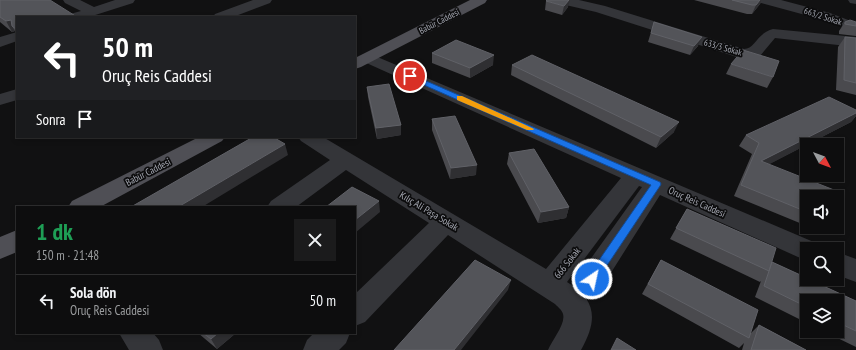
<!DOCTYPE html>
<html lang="tr">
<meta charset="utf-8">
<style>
:root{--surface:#0d0d0e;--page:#1b1b1c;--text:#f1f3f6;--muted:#9a9c9e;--line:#2d2d2e}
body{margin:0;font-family:"PT Sans Narrow",sans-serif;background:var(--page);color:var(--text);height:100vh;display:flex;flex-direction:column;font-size:15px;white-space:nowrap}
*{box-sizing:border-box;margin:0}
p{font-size:13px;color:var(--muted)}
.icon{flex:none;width:22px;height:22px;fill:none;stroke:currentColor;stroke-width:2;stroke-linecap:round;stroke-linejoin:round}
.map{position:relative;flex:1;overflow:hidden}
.panel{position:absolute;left:16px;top:206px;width:340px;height:128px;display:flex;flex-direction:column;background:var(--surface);border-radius:0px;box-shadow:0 2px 6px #0003,0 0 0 1px var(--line)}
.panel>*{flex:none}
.guide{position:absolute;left:16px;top:16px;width:340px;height:122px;border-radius:0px;box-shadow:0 2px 6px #0003,0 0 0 1px var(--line);background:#202124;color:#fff;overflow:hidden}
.needle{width:26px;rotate:131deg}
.buttons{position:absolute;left:800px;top:138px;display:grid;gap:8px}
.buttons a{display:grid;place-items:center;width:44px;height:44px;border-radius:0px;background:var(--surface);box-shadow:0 2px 6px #0003,0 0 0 1px var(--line);font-size:20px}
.pin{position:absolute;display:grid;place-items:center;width:34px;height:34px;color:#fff;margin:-17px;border:2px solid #fff;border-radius:50%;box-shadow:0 1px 4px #0007}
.me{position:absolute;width:44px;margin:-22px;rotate:34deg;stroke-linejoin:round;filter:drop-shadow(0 0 3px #0008)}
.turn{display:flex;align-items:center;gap:14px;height:84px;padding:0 20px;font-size:18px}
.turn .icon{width:52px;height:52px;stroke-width:2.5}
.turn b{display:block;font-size:28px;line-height:34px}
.then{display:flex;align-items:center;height:38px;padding:0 20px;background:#0003;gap:8px;font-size:15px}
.round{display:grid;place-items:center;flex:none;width:42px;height:42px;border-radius:0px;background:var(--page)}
.head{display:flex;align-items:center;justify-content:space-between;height:68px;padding:0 20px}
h1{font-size:24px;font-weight:700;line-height:30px;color:#1e9e55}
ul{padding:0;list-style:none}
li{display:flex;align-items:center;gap:12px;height:52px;padding:0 20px;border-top:1px solid var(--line)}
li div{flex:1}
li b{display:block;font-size:15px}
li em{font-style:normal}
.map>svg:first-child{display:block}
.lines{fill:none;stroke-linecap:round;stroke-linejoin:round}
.minor{fill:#343539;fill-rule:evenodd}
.major{fill:#4f4f55;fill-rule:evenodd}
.wall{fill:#4a4a4e}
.shaded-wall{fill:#2f2f32}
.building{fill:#535459;stroke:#606167}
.route{fill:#1a73e8;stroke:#114b97}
.slow{fill:#f59e0b}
.labels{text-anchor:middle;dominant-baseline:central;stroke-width:3.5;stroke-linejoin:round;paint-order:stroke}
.far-street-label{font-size:9px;fill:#a4a7b1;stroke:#0c0c0d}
.street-label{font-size:10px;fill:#a4a7b1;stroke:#0c0c0d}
</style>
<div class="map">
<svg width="856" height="350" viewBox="0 0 856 350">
<rect width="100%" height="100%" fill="#111112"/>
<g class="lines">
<path class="minor" d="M63,0H80L94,7L115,0H135L133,3L89,17H68L70,14L81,11L65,3Z
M253,0H272L270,3L233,17H213L215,14Z
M555,0H579L605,6L744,49C755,49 757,33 773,29L856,37V47L775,38L760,56L743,59L596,12L557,3Z
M759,0H781L830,13L856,23V32L820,19L761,3Z
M848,0H856V4L850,3Z
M17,32V41L0,47V37Z
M368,53L816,243L819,249H807V260L798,257L660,195L602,287L592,291L582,287L578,279L582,271L642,187L639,186L567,282C598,300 597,322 581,350H548C552,340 566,324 563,314C562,310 558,307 555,304L448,235L365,322L355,326V294L429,223L346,170L296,207H267L271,201L330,160L301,141L298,137H323L546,269L621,178L362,61L360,58L362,55Z
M17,89V100L0,105V94Z
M837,252L856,259V282L837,275Z
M119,333H153L159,340L163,350H129Z
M314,333H350L346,343L339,350H303L307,340Z"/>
<path class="major" d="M470,0H487L485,3L361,67L355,69V58Z
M199,137H225L222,141L100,207H68L72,201Z
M17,230V252L0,259V237Z"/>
</g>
<path class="wall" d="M0,0L17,17V34L15,31L12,32L0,22Z
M694,0H762L760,4L752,14H747Z
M546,1L568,7L562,15L545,10Z
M654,22L698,46L690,55L648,42Z
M845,22H856V36L839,34V31Z
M845,37L856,38V95L836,90L838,47Z
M432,53L493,65L470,78L432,63Z
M731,64L773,77L767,88L726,74Z
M512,65L674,132L656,148L511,75Z
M367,87L401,125V135L377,139L368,97Z
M856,110V116L851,122L769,164L807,197V226L734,196L752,154L739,146L746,135Z
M432,119L476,175L450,179L432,130Z
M509,153L569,207L566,218L538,223L507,164Z
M687,209L771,264L772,262L856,301V347L823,331H837V301H807V323L755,297L761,281L760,282L670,239Z
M661,260L750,334L759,325L806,350H742L744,343L739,348L642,294Z
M198,333H236L217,349Z"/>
<path class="shaded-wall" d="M569,0H570L568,7L562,15L564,6Z
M760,0H762L760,4L752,14L756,5Z
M11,20L12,26L15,31L12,32L6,21Z
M702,37L698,46L690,55L694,46Z
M494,55L493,65L470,78V68Z
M856,113V116L851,122L754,172L761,161Z
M679,122L674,132L656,148L661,137Z
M401,125V135L377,139L376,128Z
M285,144L288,155L202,207H178Z
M477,165L476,175L450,179L451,168Z
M379,201L380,212L355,233V220Z
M569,207L566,218L538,223L541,212Z
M511,280L508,290L461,350H454Z
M218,333H236L217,349L211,339Z"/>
<path class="building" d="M0,0H50L77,17H17V30L12,26L11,20L6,21L0,17Z
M547,0H569L564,6L546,1Z
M732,0H760L756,5H752Z
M850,20L856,22V26L845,24V22Z
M654,22L702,37L694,46L651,33Z
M845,37L856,38V83L844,80Z
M456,40L494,55L470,68L432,53Z
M743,50L779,61L773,77L731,64Z
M532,55L679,122L661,137L512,65Z
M389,84L401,125L376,128L367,87Z
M829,97L856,110V113L761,161L834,190L831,197H807V212L741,185L759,143L746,135Z
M455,116L477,165L451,168L432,119Z
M253,137H273L285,144L178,207H131Z
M534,149L569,207L541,212L509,153Z
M352,187L379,201L355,220V207H326Z
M687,209L776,248L769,271L676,228Z
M475,260L511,280L454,350H394Z
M661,260L758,310L749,338L648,284Z
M772,262L807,278V279H808L856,301V331L837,322V301H807V307L764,286Z
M759,325L806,350H751Z
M203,333H218L211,339Z
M617,338L636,350H611Z"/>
<path class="route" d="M410,74L660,182L661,184L660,186L596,282L592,284L588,282L587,279L588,276L651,185L408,78L406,76Z"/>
<path class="slow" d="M457,96H462L534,129L533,130H527L457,100Z"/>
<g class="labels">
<g class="far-street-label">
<text transform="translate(823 16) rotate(18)">663/2 Sokak</text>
<text transform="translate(439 21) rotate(-27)">Babür Caddesi</text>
<text transform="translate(723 47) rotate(16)">633/3 Sokak</text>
</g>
<g class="street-label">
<text transform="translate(148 172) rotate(-27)">Babür Caddesi</text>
<text transform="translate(697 202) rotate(24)">Oruç Reis Caddesi</text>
<text transform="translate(429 211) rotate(31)">Kılıç Ali Paşa Sokak</text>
<text transform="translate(567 263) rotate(-52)">666 Sokak</text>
</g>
</g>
</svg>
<div class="buttons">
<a><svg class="needle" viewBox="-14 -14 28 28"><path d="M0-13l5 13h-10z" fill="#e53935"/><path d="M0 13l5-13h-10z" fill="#9a9c9e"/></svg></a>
<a><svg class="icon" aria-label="sound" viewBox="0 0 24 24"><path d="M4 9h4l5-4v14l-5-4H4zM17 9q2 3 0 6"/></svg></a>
<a><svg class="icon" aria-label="search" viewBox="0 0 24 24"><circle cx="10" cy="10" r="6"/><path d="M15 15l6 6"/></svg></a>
<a><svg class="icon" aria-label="layers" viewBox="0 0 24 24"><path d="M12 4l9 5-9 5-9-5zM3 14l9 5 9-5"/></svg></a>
</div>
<div class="pin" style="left:410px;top:76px;background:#d93025"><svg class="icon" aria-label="arrive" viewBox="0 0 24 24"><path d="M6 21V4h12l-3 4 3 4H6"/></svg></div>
<svg class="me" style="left:592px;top:279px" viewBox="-20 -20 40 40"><circle r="17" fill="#1a73e8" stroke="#fff" stroke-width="3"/><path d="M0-11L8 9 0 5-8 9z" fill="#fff"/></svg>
<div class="guide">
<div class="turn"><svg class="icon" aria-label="left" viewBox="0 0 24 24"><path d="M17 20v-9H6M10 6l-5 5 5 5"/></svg><div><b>50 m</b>Oruç Reis Caddesi</div></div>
<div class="then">Sonra<svg class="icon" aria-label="arrive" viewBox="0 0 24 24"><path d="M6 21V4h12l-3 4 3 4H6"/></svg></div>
</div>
<section class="panel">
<div class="head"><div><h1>1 dk</h1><p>150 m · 21:48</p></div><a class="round"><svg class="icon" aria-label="close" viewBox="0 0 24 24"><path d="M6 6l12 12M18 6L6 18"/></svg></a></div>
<ul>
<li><svg class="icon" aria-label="left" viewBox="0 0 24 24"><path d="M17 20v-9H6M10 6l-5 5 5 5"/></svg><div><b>Sola dön</b><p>Oruç Reis Caddesi</p></div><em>50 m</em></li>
</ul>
</section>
</div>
